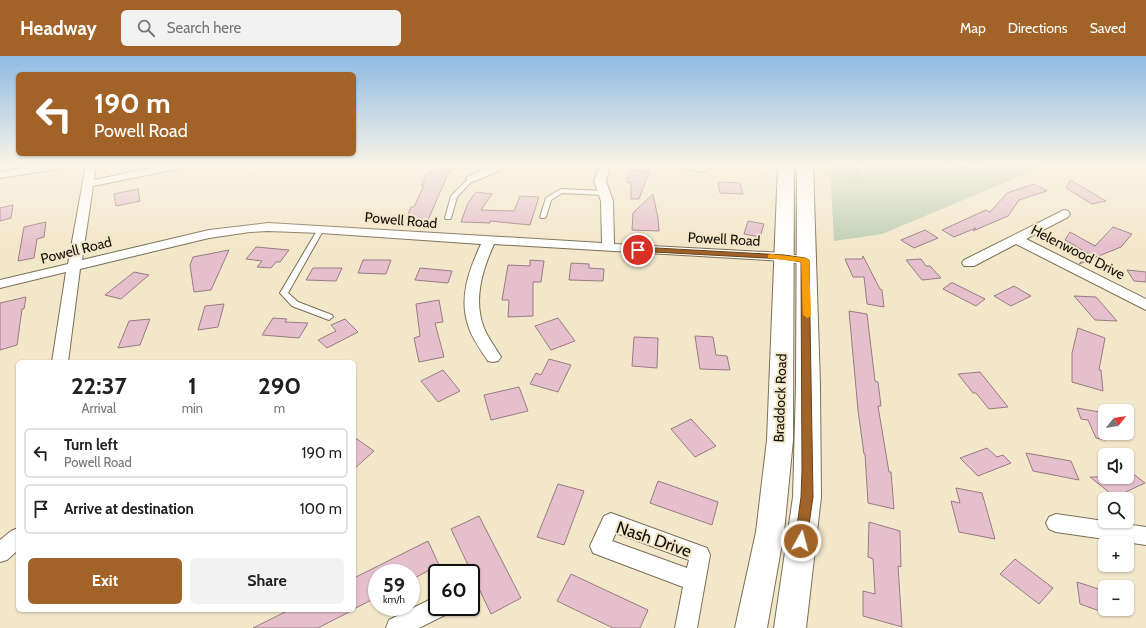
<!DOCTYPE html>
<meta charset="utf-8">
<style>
:root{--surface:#fff;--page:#f2f2f2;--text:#222;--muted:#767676;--line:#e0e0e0;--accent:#a16328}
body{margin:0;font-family:Cabin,sans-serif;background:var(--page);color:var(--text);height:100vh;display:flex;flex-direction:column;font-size:15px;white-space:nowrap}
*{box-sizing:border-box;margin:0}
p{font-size:13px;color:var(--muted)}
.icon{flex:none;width:22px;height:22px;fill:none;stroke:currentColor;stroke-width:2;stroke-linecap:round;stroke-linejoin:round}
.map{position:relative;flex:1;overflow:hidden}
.details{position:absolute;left:16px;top:304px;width:340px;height:252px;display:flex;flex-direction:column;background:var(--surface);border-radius:6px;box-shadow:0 1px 3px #0004}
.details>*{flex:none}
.guide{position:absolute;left:16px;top:16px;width:340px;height:84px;border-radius:6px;box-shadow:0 1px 3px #0004;background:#a16328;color:#fff;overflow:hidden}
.needle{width:26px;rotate:60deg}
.fabs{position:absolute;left:1098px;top:348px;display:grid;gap:8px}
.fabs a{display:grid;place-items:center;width:36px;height:36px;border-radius:6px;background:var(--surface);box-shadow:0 1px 3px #0004;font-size:20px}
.speed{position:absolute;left:368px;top:508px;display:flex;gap:8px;font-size:20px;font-weight:700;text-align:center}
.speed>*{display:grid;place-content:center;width:52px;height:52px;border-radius:50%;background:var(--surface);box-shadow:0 1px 3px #0004;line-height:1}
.speed small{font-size:10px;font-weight:400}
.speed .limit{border:2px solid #111;border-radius:6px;background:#fff;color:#111}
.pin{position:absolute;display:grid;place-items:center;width:34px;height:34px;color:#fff;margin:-17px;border:2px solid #fff;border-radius:50%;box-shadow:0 1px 4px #0007}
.me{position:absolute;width:44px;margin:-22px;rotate:7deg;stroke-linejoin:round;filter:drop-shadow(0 0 3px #0008)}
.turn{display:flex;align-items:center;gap:14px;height:84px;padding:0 12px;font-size:18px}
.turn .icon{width:52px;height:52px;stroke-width:2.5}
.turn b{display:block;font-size:28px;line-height:34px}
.eta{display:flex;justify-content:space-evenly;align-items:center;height:68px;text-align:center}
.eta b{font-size:24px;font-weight:700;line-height:28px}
.action{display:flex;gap:8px;margin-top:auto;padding:8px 12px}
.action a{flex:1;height:46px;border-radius:6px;background:var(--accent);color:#fff;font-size:16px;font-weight:700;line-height:46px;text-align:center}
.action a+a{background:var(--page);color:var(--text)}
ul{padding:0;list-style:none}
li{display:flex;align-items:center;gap:12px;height:50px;margin:0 8px 6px;padding:0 4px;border:2px solid var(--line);border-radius:6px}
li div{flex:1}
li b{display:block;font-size:15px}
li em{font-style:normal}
header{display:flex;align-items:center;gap:24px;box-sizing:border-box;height:56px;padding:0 20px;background:var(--accent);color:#fff}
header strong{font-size:19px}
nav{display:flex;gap:22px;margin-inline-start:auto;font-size:14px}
.search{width:280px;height:36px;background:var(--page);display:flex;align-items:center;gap:10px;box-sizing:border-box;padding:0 14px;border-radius:6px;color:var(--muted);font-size:15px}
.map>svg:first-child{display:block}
.green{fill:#c0cfb5}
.building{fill:#e5c0cc;stroke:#997b85}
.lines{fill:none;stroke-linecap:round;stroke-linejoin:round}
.service-casing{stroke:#7b7056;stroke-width:2}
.minor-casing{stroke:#7b7056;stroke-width:2}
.primary-casing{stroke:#7b7056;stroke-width:2}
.path{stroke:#a19882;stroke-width:2;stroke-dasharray:2.5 1.5;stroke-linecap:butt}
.service{fill:#fff;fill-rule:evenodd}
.minor{fill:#fff;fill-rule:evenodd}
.primary{fill:#fff;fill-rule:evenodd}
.route{fill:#a16328;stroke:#69401a}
.slow{fill:#f59e0b}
.labels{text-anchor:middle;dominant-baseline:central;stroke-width:4;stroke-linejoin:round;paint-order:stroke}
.street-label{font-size:14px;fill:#151107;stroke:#f3e7ca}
.near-street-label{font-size:17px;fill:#151107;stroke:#f3e7ca}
</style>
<header>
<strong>Headway</strong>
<div class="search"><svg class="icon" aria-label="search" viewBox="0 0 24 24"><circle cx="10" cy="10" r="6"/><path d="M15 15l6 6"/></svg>Search here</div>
<nav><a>Map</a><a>Directions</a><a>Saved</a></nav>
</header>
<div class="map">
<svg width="1146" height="572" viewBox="0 0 1146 572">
<rect width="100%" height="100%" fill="#f3e7ca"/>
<path class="green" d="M830,109H1047L882,178L834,185Z"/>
<path class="building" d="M440,109H459L448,118L428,164L406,163L411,151H414L424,129H421L427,118H429Z
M631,114L649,116L639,143H631V127L626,126Z
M1070,124L1106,145L1092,148L1066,132Z
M718,126L740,127L743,138L720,137Z
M1034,128L1047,135L1019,144L1008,160L973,175L976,172L954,181L942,174L986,154L990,156L1007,137Z
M138,133L140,145L116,150L114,138Z
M476,136L492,138L481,154L514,155L520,140L539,141L530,169L490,165V167L461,166L468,147Z
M653,138L658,162L659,175L632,174L633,157Z
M13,149L11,162L0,165V152Z
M748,165L764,168L760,181L744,178Z
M46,166L44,181L37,183L34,202L18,205L24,171Z
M1113,171L1132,178L1121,191L1079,208L1089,198L1065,184L1070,176L1095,190Z
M925,174L938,182L914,192L901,184Z
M256,191L289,194L280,206H276L271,212L257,211L262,205L246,203Z
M229,194L211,234L194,236L190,209L193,201Z
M863,200L880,233L882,234L884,251L867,248L864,221H853L845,203H862Z
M921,203L926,210H930L941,222L922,224L906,204Z
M363,204H391L386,218L358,217Z
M530,204L544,205L541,226H533V260L508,261L509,244H502L508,209L530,210Z
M571,207L589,208V212L604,213L603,225L569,224Z
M313,212H342L336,225L306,224Z
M420,212L452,215L448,227L415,224Z
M1127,214L1146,216V226L1134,225Z
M134,216L149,219L121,243L105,239Z
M951,227H953L985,243L976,250L943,233Z
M1014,230L1031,240L1011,250L994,240Z
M1074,240L1096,241L1117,265L1095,264Z
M26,241L24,253H22L17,289L0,294V247Z
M439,244L443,266L435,267L444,301L419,306L414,282L420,280L416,248Z
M224,248L218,271L198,274L205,250Z
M849,255L867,258L875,325L878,326L881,350H878L889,416H891L894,453L868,447L865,398H864L858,354Z
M273,262L287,263L285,266L308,267L299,282L262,279Z
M558,262L575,285L551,294L535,270Z
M150,263L140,289L118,292L129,265Z
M345,263L358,276L327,292L318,284L336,275L331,269Z
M1078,272L1105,282L1099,314H1101L1103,335L1072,326V297Z
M695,280L713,281L716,299L727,300L730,314L700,313Z
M634,281L658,282L657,312L632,310Z
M549,303L571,309L558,336L530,328L536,317L541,319Z
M443,314L460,335L438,346L421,325Z
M980,316L1008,351L989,353L976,337H973L958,318Z
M519,331L528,355L491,364L484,339Z
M1077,352L1105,357V384L1096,382L1088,364L1081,363Z
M691,363L716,390L695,401L671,373Z
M354,381L374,395L354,413Z
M987,392L997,401L1003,399L1011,407L978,420L960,402Z
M1026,397L1071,405L1079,424L1033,415Z
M1127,413L1145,427L1115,441L1090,421H1127Z
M658,425L718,446L712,469L650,447Z
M558,428L584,435L564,489L537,481Z
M956,432L982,437L995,483L959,476L951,445L960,447Z
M479,460L521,542L491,558L451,473Z
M869,466L900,475L901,511L898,510L902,571L863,560V535L875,538L873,503L868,501Z
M428,485L439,509L411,524V517H377V541L354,553V522Z
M1015,503L1053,532L1039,548L1000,518Z
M571,518L648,554L640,572H613L557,545Z
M1077,526L1105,535V557L1080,548Z
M289,554H353L318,572H253Z"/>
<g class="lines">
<g class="service-casing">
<path id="service" d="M471,121L473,122V124L457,141L451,162L450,163H446L445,162L451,140L469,122Z
M561,133L604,135L607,137L604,139L562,137L551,144L546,161L545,162H541L540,161L546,142Z
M321,171L324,173L288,237L298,246L332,259L333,261L329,264L292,250L280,237L318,173Z"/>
</g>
<g class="minor-casing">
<path id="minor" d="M41,109H68L63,112L0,122V116Z
M86,109H96L94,124L165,109H187L182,112L93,130L82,204L209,174L268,167L602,187L601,145L594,125L600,109H610L606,125L613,145L614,188L784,197L810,202L811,205L810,208L805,209L784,205L494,188C482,215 473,244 484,272C488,282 495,291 501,301L498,305L493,306L488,305C481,294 473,284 469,272C458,243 469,214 481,188L321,177L268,175L250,176L209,182L80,213L68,306H52L66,216L0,232V224L68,208Z
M494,109H509L508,111L475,125L471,126L466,123L467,121Z
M678,109L708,111L709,113L704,116L679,111Z
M1064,154L1068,155L1070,158L1068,161L1026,183L1146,243V254L1016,188L974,210H964L962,207L964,204Z
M611,457L707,492L710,499L697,572H675L683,531L593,497L590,490L604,460ZM616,477L689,504L687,512L612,485Z
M1056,458L1146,471V489L1056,476L1049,473L1046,467L1049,461Z
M18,472V494L7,504L0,506V484L11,475Z
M437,540V551H448L445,559L419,572H386L389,564Z"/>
</g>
<g class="primary-casing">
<path id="primary" d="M778,109H794L793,384L784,476L767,572H735L756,476L767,384Z
M797,109H813L820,329L821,441L806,572H774L793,441L796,329Z"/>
</g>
<path class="path" d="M931,109L978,113L981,109
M855,122L858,117V112L862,109"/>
<use href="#service" class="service"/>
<use href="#minor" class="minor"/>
<use href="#primary" class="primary"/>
</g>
<linearGradient id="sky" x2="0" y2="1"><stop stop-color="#8fbbe4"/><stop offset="0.58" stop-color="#faf4e7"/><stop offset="1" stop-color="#faf4e7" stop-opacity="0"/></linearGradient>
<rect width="1146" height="189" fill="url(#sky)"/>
<path class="route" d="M638,191L784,199L805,202L809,204L813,441L806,489L801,491L797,489L795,485L801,441L802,414L801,206L784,203L635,195L634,194Z"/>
<path class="slow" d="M771,198L805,202L809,204L811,259L810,261L807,262L803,259L801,206L768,202V199Z"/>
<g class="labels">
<g class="street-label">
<text transform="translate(401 164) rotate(5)">Powell Road</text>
<text transform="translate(724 183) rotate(3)">Powell Road</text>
<text transform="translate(76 194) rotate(-14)">Powell Road</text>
<text transform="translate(1078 196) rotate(27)">Helenwood Drive</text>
<text transform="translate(780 342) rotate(-88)">Braddock Road</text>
</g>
<g class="near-street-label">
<text transform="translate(654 483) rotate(19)">Nash Drive</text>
</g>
</g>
</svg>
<div class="fabs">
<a><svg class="needle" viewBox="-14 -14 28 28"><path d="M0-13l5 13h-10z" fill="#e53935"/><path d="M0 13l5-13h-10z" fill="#767676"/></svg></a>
<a><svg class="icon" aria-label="sound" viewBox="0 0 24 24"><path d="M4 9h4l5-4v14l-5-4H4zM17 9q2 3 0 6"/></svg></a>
<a><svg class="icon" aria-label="search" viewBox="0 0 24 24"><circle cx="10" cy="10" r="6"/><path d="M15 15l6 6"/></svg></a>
<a>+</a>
<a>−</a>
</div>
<div class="speed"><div>59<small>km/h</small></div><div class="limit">60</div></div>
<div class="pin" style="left:638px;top:194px;background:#d93025"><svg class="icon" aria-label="arrive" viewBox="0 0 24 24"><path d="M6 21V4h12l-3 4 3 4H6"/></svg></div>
<svg class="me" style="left:801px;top:485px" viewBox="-20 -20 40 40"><circle r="17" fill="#a16328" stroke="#fff" stroke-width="3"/><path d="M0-11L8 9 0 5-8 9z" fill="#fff"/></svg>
<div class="guide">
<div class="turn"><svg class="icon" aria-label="left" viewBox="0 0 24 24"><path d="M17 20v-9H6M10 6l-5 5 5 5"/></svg><div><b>190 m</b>Powell Road</div></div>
</div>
<section class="details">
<div class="eta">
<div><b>22:37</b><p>Arrival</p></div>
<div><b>1</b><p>min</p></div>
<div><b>290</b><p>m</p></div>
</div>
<ul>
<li><svg class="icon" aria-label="left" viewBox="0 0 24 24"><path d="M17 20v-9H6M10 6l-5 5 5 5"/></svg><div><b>Turn left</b><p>Powell Road</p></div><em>190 m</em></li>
<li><svg class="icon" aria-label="arrive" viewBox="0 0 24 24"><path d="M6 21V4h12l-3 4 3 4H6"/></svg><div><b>Arrive at destination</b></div><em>100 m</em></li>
</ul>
<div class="action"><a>Exit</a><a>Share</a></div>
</section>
</div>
